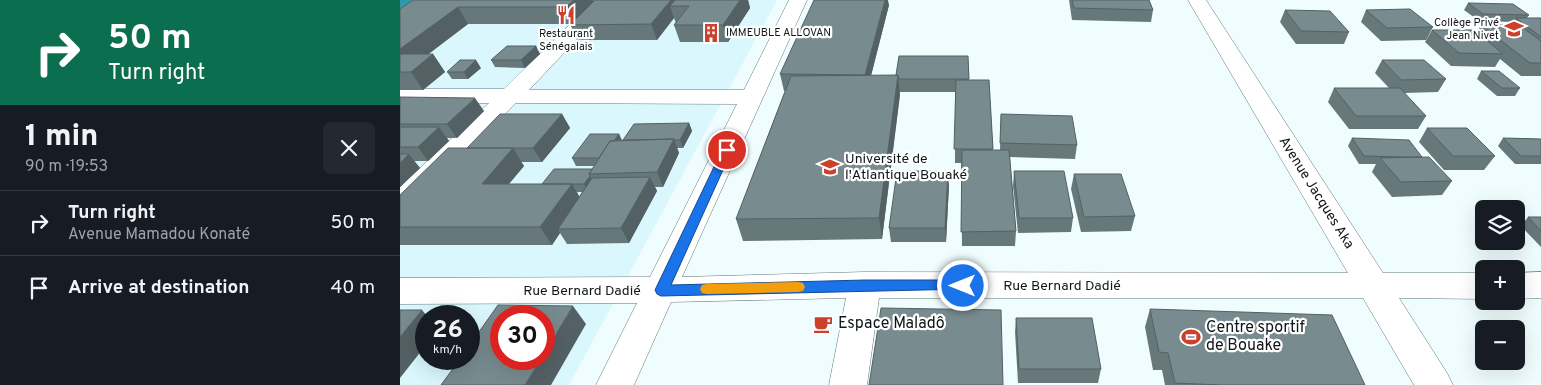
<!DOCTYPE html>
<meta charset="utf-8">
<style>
:root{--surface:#171b24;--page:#242831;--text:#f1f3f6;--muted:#9ea1a6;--line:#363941}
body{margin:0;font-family:Overpass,sans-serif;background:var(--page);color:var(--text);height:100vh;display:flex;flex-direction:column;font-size:19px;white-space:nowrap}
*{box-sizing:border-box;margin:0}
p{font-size:16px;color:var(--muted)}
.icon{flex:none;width:28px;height:28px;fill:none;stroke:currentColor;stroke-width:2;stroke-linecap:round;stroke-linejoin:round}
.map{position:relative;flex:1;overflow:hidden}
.details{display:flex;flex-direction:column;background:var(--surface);width:400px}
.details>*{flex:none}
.top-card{background:#0b6e4f;color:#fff;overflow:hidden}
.buttons{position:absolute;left:1075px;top:200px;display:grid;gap:10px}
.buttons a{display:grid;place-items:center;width:50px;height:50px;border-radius:8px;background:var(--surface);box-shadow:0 5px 20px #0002;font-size:25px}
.speed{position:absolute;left:15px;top:305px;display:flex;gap:10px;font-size:25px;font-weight:700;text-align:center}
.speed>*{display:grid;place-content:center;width:65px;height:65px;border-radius:50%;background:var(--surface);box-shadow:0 5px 20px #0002;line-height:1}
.speed small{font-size:12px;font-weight:400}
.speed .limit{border:8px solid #d22;background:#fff;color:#111}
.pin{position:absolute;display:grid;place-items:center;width:42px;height:42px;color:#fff;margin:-21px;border:2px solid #fff;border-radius:50%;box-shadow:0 1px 5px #0007}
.me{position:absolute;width:55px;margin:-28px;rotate:270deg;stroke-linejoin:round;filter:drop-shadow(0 0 4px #0008)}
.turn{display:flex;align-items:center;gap:18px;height:105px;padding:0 25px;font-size:22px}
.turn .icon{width:65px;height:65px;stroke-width:2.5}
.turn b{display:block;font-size:35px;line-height:42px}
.round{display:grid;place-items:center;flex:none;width:52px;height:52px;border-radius:8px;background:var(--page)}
.head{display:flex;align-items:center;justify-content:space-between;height:85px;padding:0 25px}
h1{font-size:30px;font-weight:800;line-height:38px}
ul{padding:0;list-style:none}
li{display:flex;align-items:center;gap:15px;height:65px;padding:0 25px;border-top:1px solid var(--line)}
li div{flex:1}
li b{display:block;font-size:19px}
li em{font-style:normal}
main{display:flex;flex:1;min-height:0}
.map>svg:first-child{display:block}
.built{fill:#d9f7fd;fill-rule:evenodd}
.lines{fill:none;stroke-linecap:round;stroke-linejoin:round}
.minor-casing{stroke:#637578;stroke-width:1}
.highway-casing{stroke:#246c78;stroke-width:1}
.minor{fill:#fff;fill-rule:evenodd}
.highway{fill:#2e99ab;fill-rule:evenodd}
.wall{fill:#67787b;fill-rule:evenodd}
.shaded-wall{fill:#546164}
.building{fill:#788b8f;stroke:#546164}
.route{fill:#1a73e8;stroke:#114b97}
.slow{fill:#f59e0b}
.labels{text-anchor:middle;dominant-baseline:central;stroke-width:4.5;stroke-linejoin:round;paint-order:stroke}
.far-poi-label{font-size:11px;fill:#101718;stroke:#fff;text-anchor:end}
.poi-label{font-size:14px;fill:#101718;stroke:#fff;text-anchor:start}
.street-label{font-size:14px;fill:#101718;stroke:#fff}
.near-poi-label{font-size:16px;fill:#101718;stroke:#fff;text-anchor:start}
</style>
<main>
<section class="details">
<div class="top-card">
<div class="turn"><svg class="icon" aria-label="right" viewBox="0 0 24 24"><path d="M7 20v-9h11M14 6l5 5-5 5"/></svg><div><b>50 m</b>Turn right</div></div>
</div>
<div class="head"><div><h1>1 min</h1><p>90 m · 19:53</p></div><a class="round"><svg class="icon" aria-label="close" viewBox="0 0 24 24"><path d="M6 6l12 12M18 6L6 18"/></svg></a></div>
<ul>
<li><svg class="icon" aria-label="right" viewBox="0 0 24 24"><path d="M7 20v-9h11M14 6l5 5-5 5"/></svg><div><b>Turn right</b><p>Avenue Mamadou Konaté</p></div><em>50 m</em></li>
<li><svg class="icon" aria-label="arrive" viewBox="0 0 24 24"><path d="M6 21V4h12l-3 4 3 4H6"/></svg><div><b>Arrive at destination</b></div><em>40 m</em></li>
</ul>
</section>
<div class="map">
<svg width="1141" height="385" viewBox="0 0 1141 385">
<rect width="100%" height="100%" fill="#f0fdff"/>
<path class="built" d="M23,0H377L169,385H0V15ZM26,316H69V359H26ZM101,316H144V359H101Z"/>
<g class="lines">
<g class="minor-casing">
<path id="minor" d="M195,0H214L129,90H344L389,0H407L282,277L465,272L948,273L788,0H806L983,273H1084V299L999,298L1047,373L1053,385H1014L963,298H479L467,385H429L446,298L271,302L234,385H196L237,303L0,304V278L250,277L337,104L116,103L10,210L0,213V187L89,103H0V89H104Z
M1141,272V298L1116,299V273Z"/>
</g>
<g class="highway-casing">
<path id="highway" d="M0,0H20L6,11L0,13Z"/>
</g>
<use href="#minor" class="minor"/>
<use href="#highway" class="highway"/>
</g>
<path class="wall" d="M193,0L194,1L195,0H348L350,8L328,42H280L274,25L276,23L274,18L257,40H177L170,24H68L28,54H33L45,72L23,90H0V9Z
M669,0H749L753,10L751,22L672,20Z
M1068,3L1129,15L1127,18H1141V76H1121L1100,59L1095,67L1051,66L1025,42L1032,30L1077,32L1081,25H1112L1113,22L1079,21L1064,10Z
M489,5L471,76L496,75L568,56L569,80H589L593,150H600L601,114L677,145L675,159L610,157L616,231L615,246H562L561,163H555V92H500L482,239L343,241L336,219L385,91H384L380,74Z
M885,10L949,32L944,44H896L880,22Z
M966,10L1033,27L1026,40L981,41L961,22Z
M136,46L140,54L125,68L95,67L91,60Z
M982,60L1046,79L1038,92L1004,93L1026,116L1018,129H949L928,102L934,88H989L975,73Z
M81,68L68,79H52L47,72Z
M1081,71L1120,88L1115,96H1097L1077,79Z
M0,97L84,111L57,138H47L49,141L28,161H14L20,168L0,187Z
M162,114L170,128L142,162H121L124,166L109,184H142L192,169L194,166H176L172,158L219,134L222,140L289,123L292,131L283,148H277L279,153L263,187H255L257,191L229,243L167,244L160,233L152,245H0V195L67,148ZM177,192H182L179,197Z
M1027,128L1095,156L1084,170H1044L1019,142Z
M952,138L1022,157L1052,181L1042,195L992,197L972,172L976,164H959L948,146Z
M1103,138L1141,139V164H1115L1098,146Z
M614,171L673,218L671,232L618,233L613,186Z
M674,174L735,216L731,231L681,232L671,189Z
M549,185L546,242H491L489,228Z
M1128,217H1141V247L1121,226Z
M750,309L965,385H765L762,370H753L745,327Z
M616,318L701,369L698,383H618L615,332Z"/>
<path class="shaded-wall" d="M174,0H193L195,4L174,24L166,7Z
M271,0H283L270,6L274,18L257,40L251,24Z
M340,0H348L350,8L328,42L323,25Z
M485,0H488L489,5L467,91L465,75Z
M58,7L68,24L5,72L0,66V49Z
M136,46L140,54L125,68L121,60Z
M33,54L45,72L23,90L11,72Z
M76,60L81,68L68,79L64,72Z
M498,75L500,95L482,239L479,218Z
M75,98L84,111L57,138L47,124Z
M162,114L170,128L142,162L133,148Z
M289,123L292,131L283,148L280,140Z
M39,127L49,141L28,161L18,147Z
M219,134L222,142L202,158Z
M274,139L279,153L263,187L257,172Z
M113,148L124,166L94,201L82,184Z
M9,154L20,168L0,187V163Z
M548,171L549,185L546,242L545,228Z
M190,176L194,184L188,192L184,184Z
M250,177L257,191L229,243L221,228Z
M172,184L182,201L158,229L160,233L152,245L140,227Z
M173,306L186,324L151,385H125L141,359H144V354Z
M22,310L27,316H26V345L0,378V337Z"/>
<path class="building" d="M13,0H174L166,7H58L0,49V9Z
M195,0H271L251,24L170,25Z
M275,0H340L323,25H274L289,6H270Z
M414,0H485L465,75L380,74Z
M672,0H749L753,10L674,8Z
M1068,3L1113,4L1129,15L1083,14Z
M1010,9L1033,27L987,28L966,10Z
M885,10L930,11L949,32L901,31Z
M1116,18H1141V37Z
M1081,25H1119L1141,41V63H1130Z
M1032,30H1074L1103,54L1059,53Z
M107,46H136L121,60H91Z
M0,54H33L11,72H0Z
M499,56H568L569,79H499L498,75H496Z
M60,60H76L64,72H47Z
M982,60H1024L1046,79L1001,80Z
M1081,71H1099L1120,88H1102Z
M498,75L479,218L336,219L391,76Z
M556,80H589L593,149H554Z
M934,88H1000L1026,116H956Z
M0,97L75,98L47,124H0Z
M100,114H162L133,148H67Z
M601,114L672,116L677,145L600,143Z
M289,123L280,140H273L274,139L223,140L234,124Z
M0,127H39L18,147H0Z
M1027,128H1067L1095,156H1053Z
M190,134H219L214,141H210L199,158H172Z
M952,138L1009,140L1022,157H1006L964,156Z
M1103,138L1141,139V156H1121Z
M274,139L257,172L189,174L210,141Z
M48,148H113L82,184H172L140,227H0V195Z
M562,150H609L616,231L561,232Z
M0,154H9L0,163Z
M1029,157L1052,181L1001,182L980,158Z
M154,169H192L189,174L190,176L184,184H142Z
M497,171H548L545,228H489Z
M614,171H664L673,218H619Z
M674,174H721L735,216L684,217Z
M250,177L221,228L158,229L192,178Z
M1128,217H1141V231Z
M98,305L173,306L144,354V316H101V359H141L125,385H41L60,359H69V346Z
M481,308L601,310L603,385H469Z
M750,309L932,315L965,385H821L775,383L768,353L759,352Z
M0,310H22L0,337Z
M616,318H692L701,369H619Z"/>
<path class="route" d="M327,147L332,150L271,285L465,280H563L567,282L569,286L567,289L261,296L257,294L255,290L322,150Z"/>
<path class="slow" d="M398,282L403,283L405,287L403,291L398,292L307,294L302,293L300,289L302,285L307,284Z"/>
<defs>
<g id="restaurant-bare" transform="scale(1.5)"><path d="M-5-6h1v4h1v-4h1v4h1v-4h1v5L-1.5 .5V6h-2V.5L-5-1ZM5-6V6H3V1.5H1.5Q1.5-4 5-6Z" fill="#cc402c" stroke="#fff" stroke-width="2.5" paint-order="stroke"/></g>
<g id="school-bare" transform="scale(1.5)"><path d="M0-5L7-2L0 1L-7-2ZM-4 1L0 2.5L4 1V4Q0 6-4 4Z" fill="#cc402c" stroke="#fff" stroke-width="2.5" paint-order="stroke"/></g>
<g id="building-bare" transform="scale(1.5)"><path d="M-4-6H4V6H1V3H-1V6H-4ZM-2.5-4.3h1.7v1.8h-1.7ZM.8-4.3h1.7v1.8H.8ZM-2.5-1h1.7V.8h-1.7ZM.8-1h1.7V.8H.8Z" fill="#cc402c" stroke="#fff" stroke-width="2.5" paint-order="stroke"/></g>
<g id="university-bare" transform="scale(1.5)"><path d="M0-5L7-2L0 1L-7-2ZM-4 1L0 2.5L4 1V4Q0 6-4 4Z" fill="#cc402c" stroke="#fff" stroke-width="2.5" paint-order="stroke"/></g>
<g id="cafe-bare" transform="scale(1.5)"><path d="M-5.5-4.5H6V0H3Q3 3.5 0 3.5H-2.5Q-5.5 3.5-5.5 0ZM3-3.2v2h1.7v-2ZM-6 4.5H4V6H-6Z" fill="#cc402c" stroke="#fff" stroke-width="2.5" paint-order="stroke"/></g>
<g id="stadium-bare" transform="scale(1.5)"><path d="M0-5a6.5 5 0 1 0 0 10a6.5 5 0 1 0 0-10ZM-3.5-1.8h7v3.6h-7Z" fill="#cc402c" stroke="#fff" stroke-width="2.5" paint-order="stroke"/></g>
</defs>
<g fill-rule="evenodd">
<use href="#restaurant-bare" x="166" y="15"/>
<use href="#school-bare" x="1114" y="29"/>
<use href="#building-bare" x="311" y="33"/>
<use href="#university-bare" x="430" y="167"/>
<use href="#cafe-bare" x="423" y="324"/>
<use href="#stadium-bare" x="791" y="337"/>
</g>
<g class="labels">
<g class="far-poi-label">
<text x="1099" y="23">Collège Privé<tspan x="1099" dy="13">Jean Nivet</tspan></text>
<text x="326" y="33" text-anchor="start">IMMEUBLE ALLOVAN</text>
<text x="166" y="34" text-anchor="middle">Restaurant<tspan x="166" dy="13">Sénégalais</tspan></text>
</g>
<g class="poi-label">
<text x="445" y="159">Université de<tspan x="445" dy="16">l'Atlantique Bouaké</tspan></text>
</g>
<g class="street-label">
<text transform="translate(916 193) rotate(58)">Avenue Jacques Aka</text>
<text x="662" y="286">Rue Bernard Dadié</text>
<text x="182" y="291">Rue Bernard Dadié</text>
</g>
<g class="near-poi-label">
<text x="438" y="324">Espace Maladô</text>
<text x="806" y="328">Centre sportif<tspan x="806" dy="18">de Bouake</tspan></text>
</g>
</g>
</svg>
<div class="buttons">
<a><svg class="icon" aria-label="layers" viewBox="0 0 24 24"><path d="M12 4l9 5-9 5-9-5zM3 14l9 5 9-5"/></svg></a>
<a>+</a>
<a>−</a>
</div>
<div class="speed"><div>26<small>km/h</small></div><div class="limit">30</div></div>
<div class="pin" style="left:327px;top:150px;background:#d93025"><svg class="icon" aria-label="arrive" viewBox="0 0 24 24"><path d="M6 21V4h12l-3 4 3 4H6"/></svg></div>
<svg class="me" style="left:563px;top:286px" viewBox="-20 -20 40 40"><circle r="17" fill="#1a73e8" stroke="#fff" stroke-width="3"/><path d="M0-11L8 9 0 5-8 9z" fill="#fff"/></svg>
</div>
</main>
